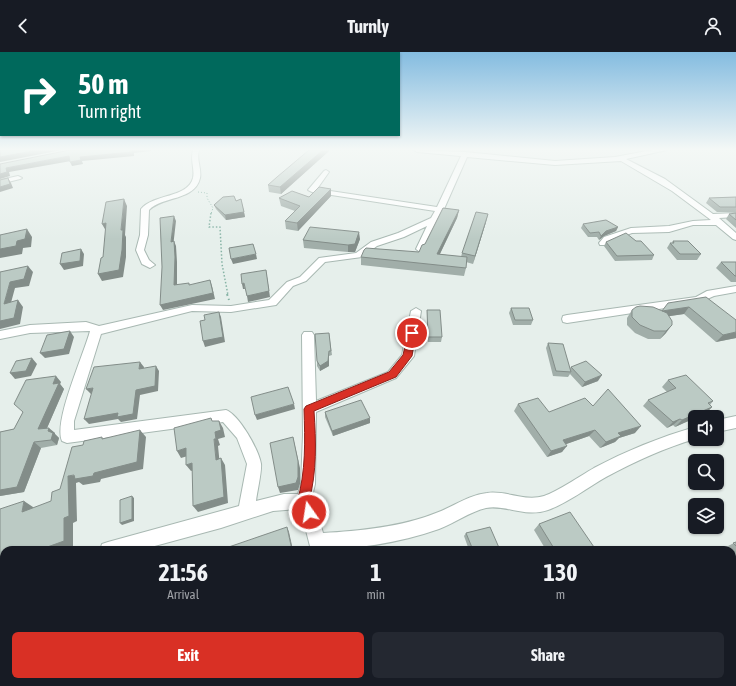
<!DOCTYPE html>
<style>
:root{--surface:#171b24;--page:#242831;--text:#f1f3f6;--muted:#9ea1a6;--accent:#d93025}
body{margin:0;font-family:"Asap Condensed",sans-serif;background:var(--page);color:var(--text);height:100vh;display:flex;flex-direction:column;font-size:15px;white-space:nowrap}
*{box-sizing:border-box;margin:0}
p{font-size:13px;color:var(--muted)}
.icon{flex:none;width:22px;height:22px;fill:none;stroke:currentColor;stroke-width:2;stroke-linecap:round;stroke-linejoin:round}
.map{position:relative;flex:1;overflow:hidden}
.panel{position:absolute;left:0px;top:494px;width:736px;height:140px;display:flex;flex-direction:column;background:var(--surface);border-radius:12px 12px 0 0;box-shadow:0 1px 3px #0004}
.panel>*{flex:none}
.top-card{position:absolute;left:0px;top:0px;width:400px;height:84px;box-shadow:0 1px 3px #0004;background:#00695c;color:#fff;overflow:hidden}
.controls{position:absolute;left:688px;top:358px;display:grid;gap:8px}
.controls a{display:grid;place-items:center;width:36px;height:36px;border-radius:6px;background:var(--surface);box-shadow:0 1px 3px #0004;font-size:20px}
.pin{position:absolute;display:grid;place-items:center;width:34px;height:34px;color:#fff;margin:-17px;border:2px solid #fff;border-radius:50%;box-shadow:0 1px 4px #0007}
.me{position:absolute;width:44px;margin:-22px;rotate:347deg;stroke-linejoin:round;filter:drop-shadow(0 0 3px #0008)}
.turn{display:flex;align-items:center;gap:14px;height:84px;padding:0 12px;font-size:18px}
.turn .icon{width:52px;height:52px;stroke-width:2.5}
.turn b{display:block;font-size:28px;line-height:34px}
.eta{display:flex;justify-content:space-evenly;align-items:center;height:68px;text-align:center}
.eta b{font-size:24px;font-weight:700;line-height:28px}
.action{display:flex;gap:8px;margin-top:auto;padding:8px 12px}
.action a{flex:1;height:46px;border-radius:6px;background:var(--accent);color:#fff;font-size:16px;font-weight:700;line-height:46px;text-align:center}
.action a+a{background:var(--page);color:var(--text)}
header{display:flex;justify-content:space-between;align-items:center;height:52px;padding:0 12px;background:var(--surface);font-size:18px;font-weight:700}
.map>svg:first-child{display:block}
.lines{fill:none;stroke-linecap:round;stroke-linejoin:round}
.minor-casing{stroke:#a8b8b2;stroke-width:2}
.path-far2{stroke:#86b3a5;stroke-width:1;stroke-dasharray:1 2;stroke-linecap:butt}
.path-far1{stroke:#86b3a5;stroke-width:1.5;stroke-dasharray:1.5 2;stroke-linecap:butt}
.path{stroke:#86b3a5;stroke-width:2;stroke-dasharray:2 3;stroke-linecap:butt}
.minor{fill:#fff;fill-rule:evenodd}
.wall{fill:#a1aea9}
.shaded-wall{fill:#838d89}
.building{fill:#bbcac4;stroke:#838d89}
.route{fill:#d93025;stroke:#8d1f18}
</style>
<header><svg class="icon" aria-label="back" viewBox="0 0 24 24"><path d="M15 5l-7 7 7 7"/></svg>Turnly<svg class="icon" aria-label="person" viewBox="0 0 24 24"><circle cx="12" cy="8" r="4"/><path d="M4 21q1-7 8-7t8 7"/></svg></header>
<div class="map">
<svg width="736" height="634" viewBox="0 0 736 634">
<rect width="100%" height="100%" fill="#e6efeb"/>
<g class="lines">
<g class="minor-casing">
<path id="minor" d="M193,98H199C196,108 202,117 200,126C195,149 162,144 149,158L148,183L144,198L149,208L155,213L150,216L142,212L136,198L140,183L141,157C153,142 188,146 193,126C195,117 190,108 193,98Z
M414,98L465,100L555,109L615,105L652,98H667L626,107L665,127L713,162L736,161V165L719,166L736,181V188L733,187L716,173H693L669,180L632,181L610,189L606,193H600L599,191L604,185L631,176L669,174L693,169L711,168L672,139L621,109L555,113L467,105L444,157L445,158L442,160L423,199L420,200L416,197L427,174L404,185L377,194L362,205L325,210L306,229L293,234L276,253L231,260L192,259L101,282L74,369V378L226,358C239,363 259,398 261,412C262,419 257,440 256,449L284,442H298L301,432L303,383L302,283L304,280H312L314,283L316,349L388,320L402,303L411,259L416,256L421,259L414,304L396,326L316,360L315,432L311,449L317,460L323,481C359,479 402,475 436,461C453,455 468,443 487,441C506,438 524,450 544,444C557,440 580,424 594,416C626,399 660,385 695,375V387C664,396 634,410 606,425C588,435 568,451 548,458C524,466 505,452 486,456C469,460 455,471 439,477C399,491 353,498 311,498L302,463L298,457L273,459L221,476L140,498H100L102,492L108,490L239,454L247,412L237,386L223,370L67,391L62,389C53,370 84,302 90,279L30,281L0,287V279L30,273L86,270L99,274L192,253L231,254L269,248L287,230L300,225L319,206L356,201L371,190L398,181L431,166L435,159L312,140L308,138L324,119L326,118L329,120L317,137L437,155L461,104L417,100Z
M18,124L22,126L20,127L0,132V128Z
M736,234V240L714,244L698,251L567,271L563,270L562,267L563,264L567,263L696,245L707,239Z
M736,364V376L717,380V368Z
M4,517V535L0,536V518Z
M736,612V632H729L728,634H705L707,630H732V613Z
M327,630H347V634H327Z"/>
</g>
<path class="path-far2" d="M198,140L207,141V146L213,156L211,162"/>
<path class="path-far1" d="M211,161L209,175H220L222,212L228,243"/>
<path class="path" d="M227,242L229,248"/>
<use href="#minor" class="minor"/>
</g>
<path class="wall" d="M329,99L281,142L269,140L268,133Z
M331,137V144L298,179L286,177L285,169L295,159L281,154L279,146L309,145Z
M736,145V160H717L706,151L709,146Z
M241,147L245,165L226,168L216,157L214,153L236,149Z
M459,158L457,166L440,202L461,205L462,201L486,170L473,212L466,210V216L464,224L361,213V205L419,200L425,192Z
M736,161V176L726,167L729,162Z
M583,172L618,175L616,179L604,184L599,188L597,185H588L581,176Z
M360,187L355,200H348L304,196L303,188Z
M673,189L701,202L697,208H677L667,196L670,191H672Z
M606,190L654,203L652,208L615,209L604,194Z
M721,210H736V230H731L716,216Z
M706,245L736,286L716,290L684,262L669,264L666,281L660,287H648L635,281L627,273V266L632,258L662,259Z
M511,256L533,268L531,273H513L509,261Z
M427,258L442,285L441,290H428L427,263Z
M329,281L332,303L329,304V314L320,319L317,314V309Z
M548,291L570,316L571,315L598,329L582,335L570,322L568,325L553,324L546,296Z
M668,328L713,349L710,353L712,355L705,362L698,365H695V366L675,375L673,373L667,376L643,354L648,348L667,340L662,335Z
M61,330L60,332L64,337L47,376L55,381V382L59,386L57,393L41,396L24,440L0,444V380L14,377L23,360Z
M518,352L549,360L593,354L635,381L619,386L615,390L600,396L589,384L566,392L562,400L547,405L514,359Z
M325,360L370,371L333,384L325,365Z
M539,472L596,498H546L534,478Z
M466,481L500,498H469L464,484Z
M736,490V509L732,505V498H726L724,496Z
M732,523L736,528V576L732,572Z
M168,630H268L252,634H168Z
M436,630H462L463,634H435V633L437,632Z
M528,630H577L579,634H529Z
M663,630H676L664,632Z"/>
<path class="shaded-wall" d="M38,98H62L0,110V105Z
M132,98H151V99L134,101V104L82,109L83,112L72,114L70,110L80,105Z
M323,98H329V99L281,142L280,135Z
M69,104L71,109L9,120L10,124L0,127V122L6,116Z
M8,126L11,131L13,136L0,140V135Z
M331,137V144L298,179L297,171Z
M124,147L127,154L125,183L126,185V205L123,225L102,229L98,222L121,178Z
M459,158L457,166L436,210L437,202Z
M244,160L245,165L226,168L225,163Z
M488,162L486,170L473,212L475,204Z
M174,164L176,169L173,195L171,190Z
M106,171V179L102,172Z
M618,175L616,179L604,184L599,188L601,184L606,179Z
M27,177L32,185L31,195L23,196L22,202L0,206V197L17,189Z
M359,180L360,187L355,200H348V193Z
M174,189L176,194L177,210V239L174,233Z
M81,197L84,202L83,214L64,218L60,212Z
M256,202L257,207L233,212L231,207Z
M28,214L33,220L29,234L15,236L9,258L4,252L10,230Z
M266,218L270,245L248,250L247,244Z
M210,228L212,234L215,247L163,258L160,253Z
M244,231L245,237H243L242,232Z
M18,248L23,255L20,272L0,277V269Z
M689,255L684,262L657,266L662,259Z
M219,260L221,265L225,290L205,295L203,289Z
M672,273L666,281L660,287L666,279Z
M70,279L74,285L69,302L45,306L40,301Z
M736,280V286L716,290L723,283Z
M329,299V314L320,319V314Z
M32,306L37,312L31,324L15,327L10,321Z
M140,310L144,315L143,322L139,317Z
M156,314L159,319L158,339L140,343L137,367L121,370L118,367L89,372L84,367L136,338Z
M602,323L598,329L582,335L585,330Z
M56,324L61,330L60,332L64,337L44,383L38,377L53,332Z
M93,336L97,341L91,342L86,337Z
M294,352L295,357L257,368L255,363Z
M712,355L705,362L698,365H695V366L675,375L682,368Z
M370,366V371L333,384L332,379Z
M680,367L673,373L667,376L673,370Z
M219,369L223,376L225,385L218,387L220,393L218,394L220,414L216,408L214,387L215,380Z
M641,374L635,381L619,386L615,390L600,396L606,390L618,381Z
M49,376L55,381V382L59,386L57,393L51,388L48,379Z
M140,378L146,385L143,417L101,427L100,430L83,433L79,430L76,431L77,469L73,471V494L62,498H39L64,466L68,424L94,421Z
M595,378L589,384L558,395L563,388Z
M293,385L300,416V432L298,438L280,441L278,435Z
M34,390L41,396L24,440L0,444V438Z
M567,394L562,400L547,405L551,399Z
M186,396L191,403L181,406L177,399Z
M221,406L225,413L228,451L198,460L193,454Z
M192,411L197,417L191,419L186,413Z
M132,444L134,446V469L122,473L120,471Z
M24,449L33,455L32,466L22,460Z
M287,475L289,480L293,498H292Z
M4,511V519L0,518V513Z
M4,595V602L0,603V596Z"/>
<path class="building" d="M0,98H38L0,105Z
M70,98H132V100L80,105L81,108L70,110L69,104L6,116L7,120L0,122V112Z
M309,98H323L280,135L268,133L277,125Z
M8,126L10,132L0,135V128Z
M319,135L331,137L297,171L285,169L300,154L279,146L292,139L309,145Z
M234,144L236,149L241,147L244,160L225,163L214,153L223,145Z
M736,145V155H720L709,146Z
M124,147L121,178H123L122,198L119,218L98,222L101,206L103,205L106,171L102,172L106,150Z
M443,156L459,158L437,202L467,205L466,216L361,205L364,198L366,196L419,200L422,193L425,192Z
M476,160L488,162L475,204L462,201Z
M736,161V168L729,162Z
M174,164L171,190L174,189L175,205L174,233L189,231V233L210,228L213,241L160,253L162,215L160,166Z
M606,168L618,175L606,179L601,184L599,180L590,181L583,172Z
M310,175L359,180L355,192L348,193L303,188Z
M27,177L25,187L17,189L16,194L0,197V183Z
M626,181L636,189H641L654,203L617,204L606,190Z
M673,189H688L701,202H680L670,191H674Z
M253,192L256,202L231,207L229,196Z
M81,197L80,209L60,212L62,201Z
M721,210H736V224H735Z
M28,214L24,227L10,230L4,252L18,248L14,266L0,269V220Z
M266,218L269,239L247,244L244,231L242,232L241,222Z
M706,245L736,268V280L723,283L689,255L662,259L668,251Z
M640,254L653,255L667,261L672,269V273L666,279H654L640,273L632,265V258L636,255Z
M511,256H529L533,268H515Z
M427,258H440L442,285H428Z
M219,260L223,285L203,289L200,269L205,268L204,263Z
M70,279L64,297L40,301L47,283Z
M329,281L331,299H329L328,309L320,314L317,309L315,282Z
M548,291L563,292L571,320L556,319Z
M32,306L26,319L10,321L16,309Z
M586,309L602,323L585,330L571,315Z
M140,310L139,317L156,314L155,334L136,338L133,362L117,365L118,361L84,367L93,336L86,337L94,315Z
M686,323L713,349L708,351L712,355L682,368L680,367L673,370L648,348L676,336L668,328Z
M56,324L53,332L59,331L38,377L49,376L48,379L53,381L51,388L34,390L17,435L0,438V380L14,377L23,360L14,352L26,328Z
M288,335L294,352L255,363L251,345Z
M608,337L641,374L618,381L621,384L606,390L595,378L563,388L567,394L551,399L518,352L538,346L549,360L585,346L593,354Z
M361,348L370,366L332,379L325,360Z
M211,366L212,369H219L221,378L215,380L216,387H214L216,408L221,406L224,445L193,454L192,411L186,413V396L177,399L174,376Z
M140,378L137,410L94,421L93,424L75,427L74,423L68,424L69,464L64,466V489L39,498H4V511L0,513V457L24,449L22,460L51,449L52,440L60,437L72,395L83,393L84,389L102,385V387Z
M293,385L298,409V425L296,431L278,435L270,391Z
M132,444V467L120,471V448Z
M570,460L596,498H555L539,472Z
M287,475L292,498H220Z
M490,475L500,498H473L466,481Z
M736,490V494L733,491Z
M732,523L736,528V559L732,554Z
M4,546V595L0,596V547Z
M168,630H259L243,634H168Z
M352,630H405L406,634H352Z
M439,630H462L463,634H437V632H439Z
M487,630H514L516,634H473Z
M534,630H577L579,634H536Z"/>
<linearGradient id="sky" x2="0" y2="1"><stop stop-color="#84bce0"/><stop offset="0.52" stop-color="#f4f8f6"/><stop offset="1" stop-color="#f4f8f6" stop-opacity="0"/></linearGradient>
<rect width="736" height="187" fill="url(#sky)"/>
<path class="route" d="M412,278L416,281L412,304L396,325L314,359C316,389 317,420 309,449L315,460L314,464L309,466L305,464L297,450C306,420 305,388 304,357L306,354L389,320L403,303L408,281Z"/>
</svg>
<div class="controls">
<a><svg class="icon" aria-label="sound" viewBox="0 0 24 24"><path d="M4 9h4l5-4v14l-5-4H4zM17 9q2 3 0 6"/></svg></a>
<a><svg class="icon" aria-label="search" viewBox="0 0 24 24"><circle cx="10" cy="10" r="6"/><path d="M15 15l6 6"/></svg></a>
<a><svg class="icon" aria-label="layers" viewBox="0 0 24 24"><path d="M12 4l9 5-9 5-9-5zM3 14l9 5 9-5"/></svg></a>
</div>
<div class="pin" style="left:412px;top:281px;background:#d93025"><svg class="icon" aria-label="arrive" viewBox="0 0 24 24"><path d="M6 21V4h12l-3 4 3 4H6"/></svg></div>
<svg class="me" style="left:309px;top:460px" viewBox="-20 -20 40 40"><circle r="17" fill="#d93025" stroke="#fff" stroke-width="3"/><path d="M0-11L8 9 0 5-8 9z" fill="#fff"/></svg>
<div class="top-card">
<div class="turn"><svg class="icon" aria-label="right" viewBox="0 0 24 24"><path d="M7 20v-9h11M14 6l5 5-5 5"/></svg><div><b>50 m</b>Turn right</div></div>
</div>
<section class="panel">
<div class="eta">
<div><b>21:56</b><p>Arrival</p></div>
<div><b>1</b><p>min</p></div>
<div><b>130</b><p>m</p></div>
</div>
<div class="action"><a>Exit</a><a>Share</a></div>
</section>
</div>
